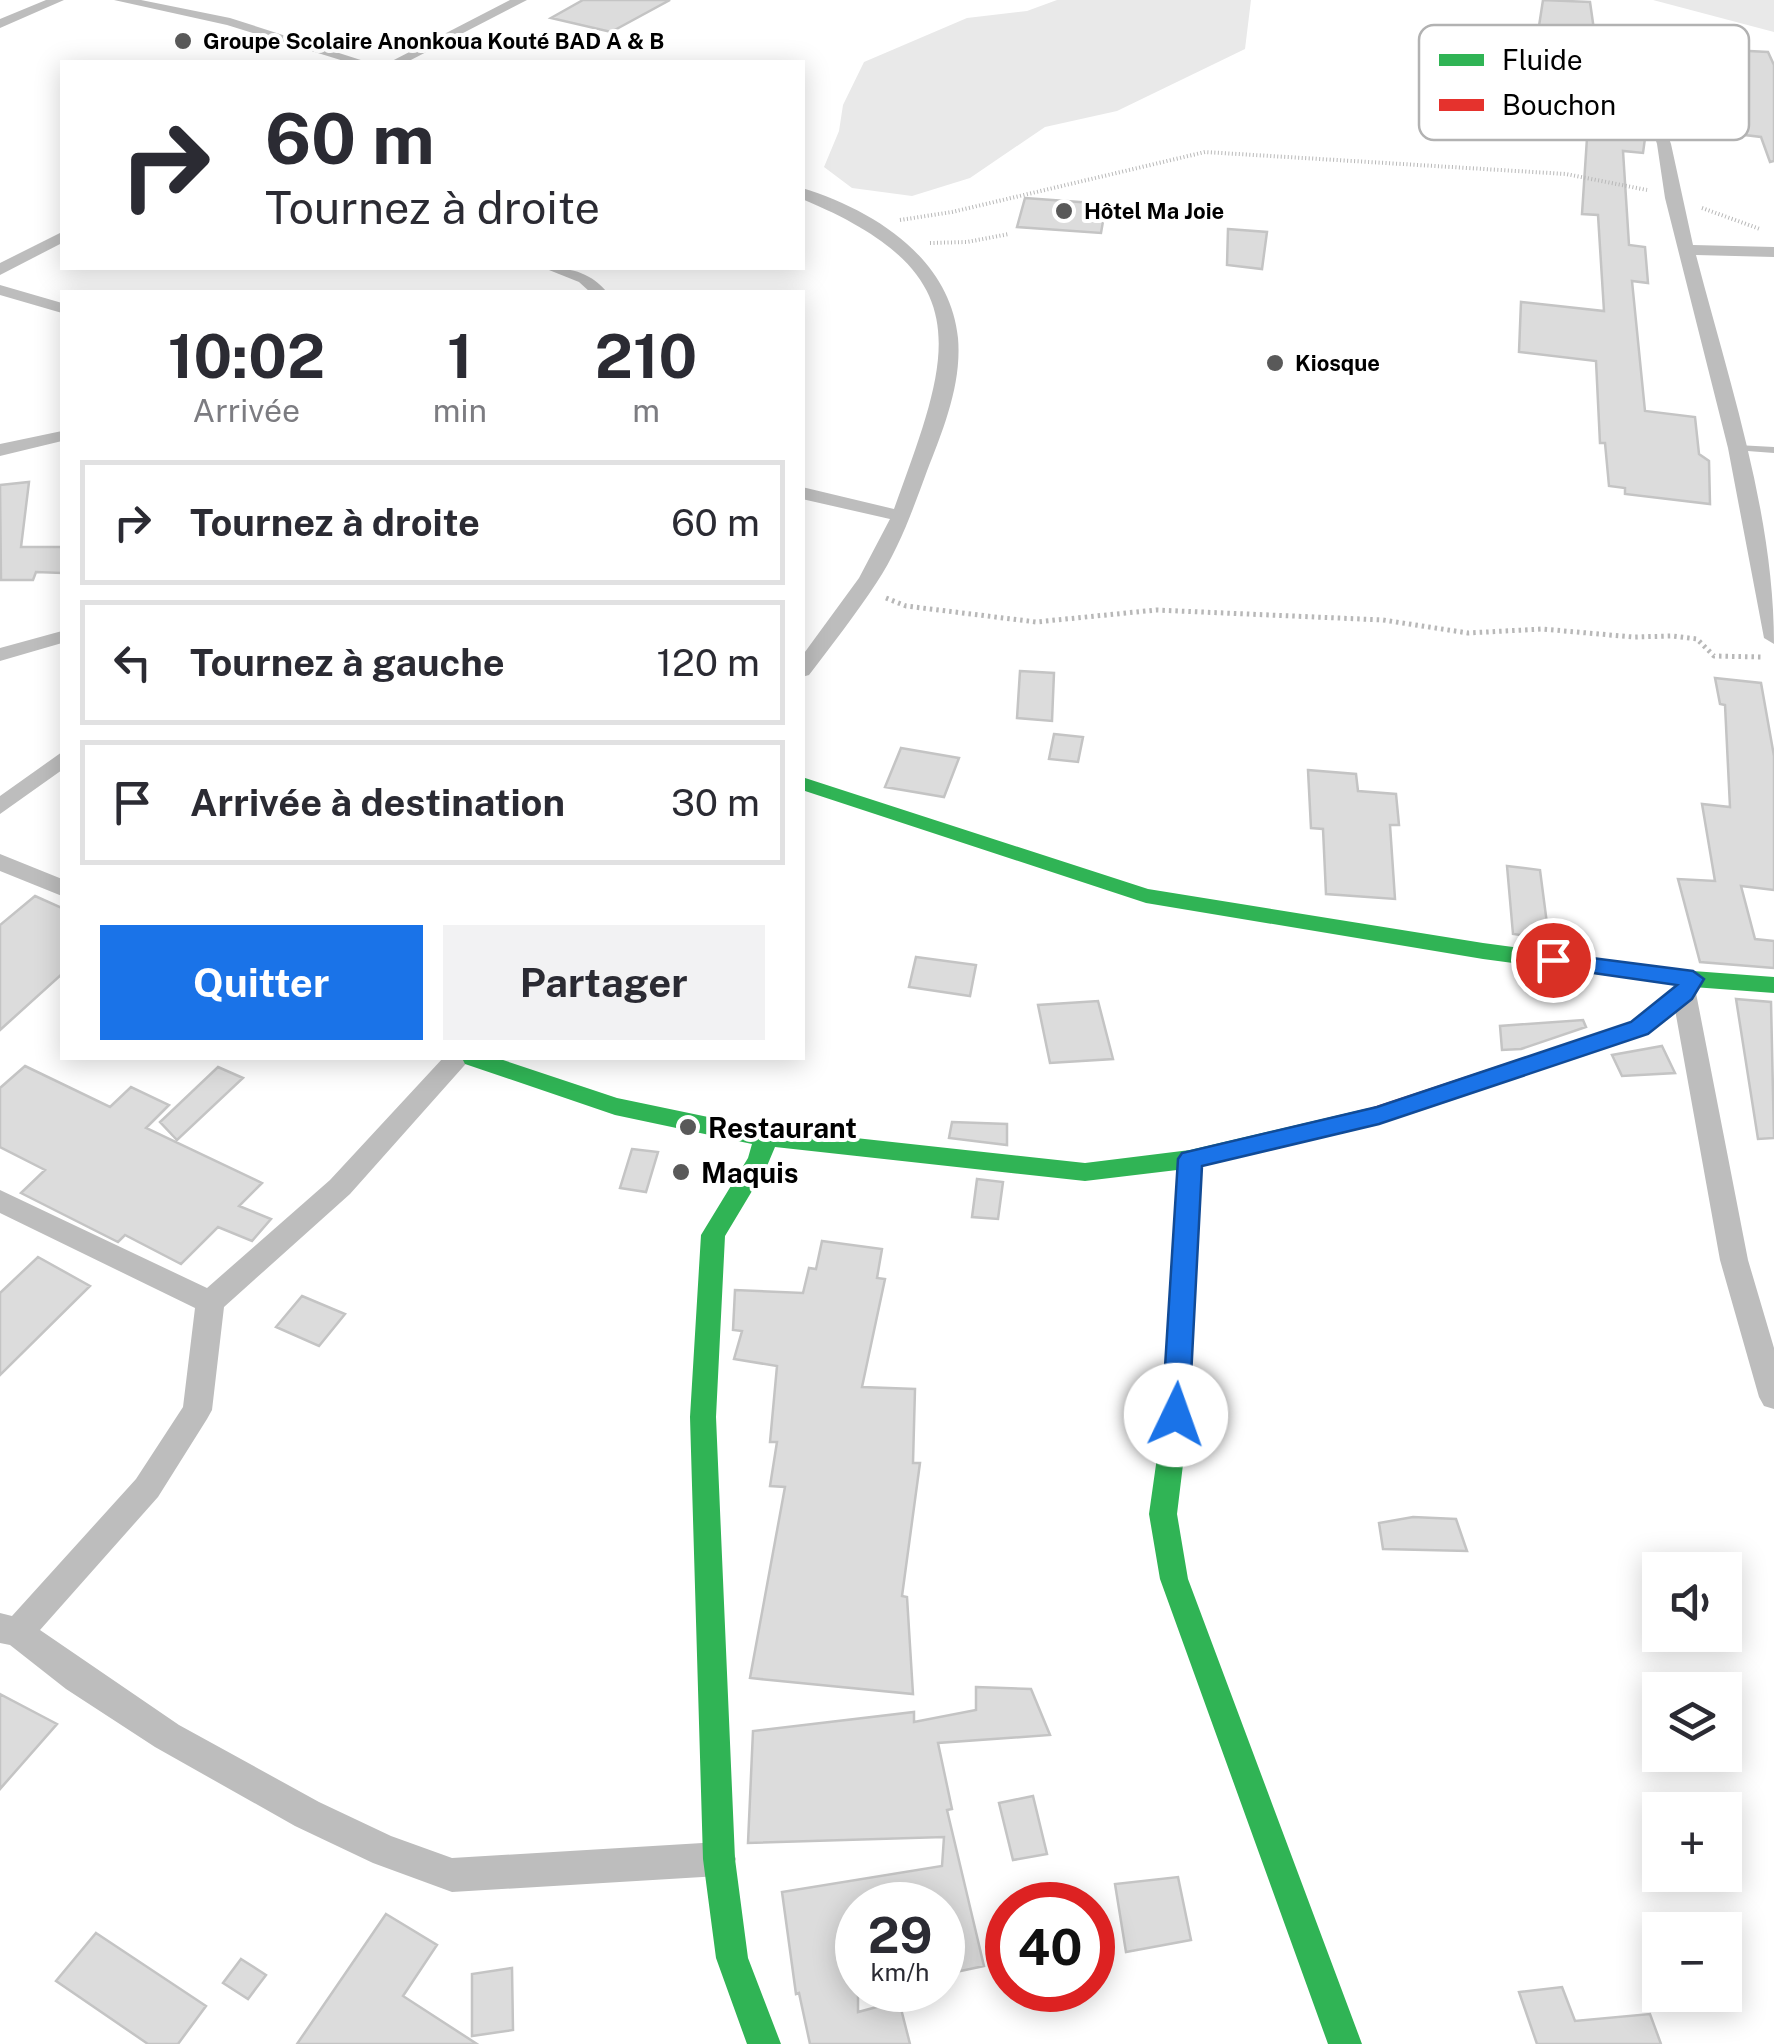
<!DOCTYPE html>
<html lang="fr">
<meta charset="utf-8">
<style>
:root{--surface:#fff;--page:#f2f2f3;--text:#2b2b33;--muted:#7c7c81;--line:#e1e1e2;--accent:#1a73e8}
body{margin:0;font-family:"Public Sans",sans-serif;background:var(--page);color:var(--text);height:100vh;display:flex;flex-direction:column;font-size:38px;white-space:nowrap}
*{box-sizing:border-box;margin:0}
p{font-size:32px;color:var(--muted)}
.icon{flex:none;width:55px;height:55px;fill:none;stroke:currentColor;stroke-width:2;stroke-linecap:round;stroke-linejoin:round}
.map{position:relative;flex:1;overflow:hidden}
.panel{position:absolute;left:60px;top:290px;width:745px;height:770px;display:flex;flex-direction:column;background:var(--surface);border-radius:0px;box-shadow:0 5px 25px #0003}
.panel>*{flex:none}
.guide{position:absolute;left:60px;top:60px;width:745px;height:210px;border-radius:0px;box-shadow:0 5px 25px #0003;background:#fff;color:var(--text);overflow:hidden}
.controls{position:absolute;left:1642px;top:1552px;display:grid;gap:20px}
.controls a{display:grid;place-items:center;width:100px;height:100px;border-radius:0px;background:var(--surface);box-shadow:0 5px 25px #0003;font-size:50px}
.speed{position:absolute;left:835px;top:1882px;display:flex;gap:20px;font-size:50px;font-weight:700;text-align:center}
.speed>*{display:grid;place-content:center;width:130px;height:130px;border-radius:50%;background:var(--surface);box-shadow:0 5px 25px #0003;line-height:1}
.speed small{font-size:25px;font-weight:400}
.speed .limit{border:15px solid #d22;background:#fff;color:#111}
.pin{position:absolute;display:grid;place-items:center;width:85px;height:85px;color:#fff;margin:-42px;border:5px solid #fff;border-radius:50%;box-shadow:0 2px 10px #0007}
.me{position:absolute;width:110px;margin:-55px;rotate:3deg;stroke-linejoin:round;filter:drop-shadow(0 0 8px #0008)}
.turn{display:flex;align-items:center;gap:35px;height:210px;padding:0 40px;font-size:45px}
.turn .icon{width:130px;height:130px;stroke-width:2.5}
.turn b{display:block;font-size:70px;line-height:85px}
.eta{display:flex;justify-content:space-evenly;align-items:center;height:170px;text-align:center}
.eta b{font-size:60px;font-weight:700;line-height:70px}
.primary-button{display:flex;gap:20px;margin-top:auto;padding:20px 40px}
.primary-button a{flex:1;height:115px;border-radius:0px;background:var(--accent);color:#fff;font-size:40px;font-weight:700;line-height:115px;text-align:center}
.primary-button a+a{background:var(--page);color:var(--text)}
ul{padding:0;list-style:none}
li{display:flex;align-items:center;gap:30px;height:125px;margin:0 20px 15px;padding:0 20px;border:5px solid var(--line);border-radius:0px}
li div{flex:1}
li b{display:block;font-size:38px}
li em{font-style:normal}
.map>svg:first-child{display:block}
.green{fill:#e9e9e9}
.building{fill:#dcdcdc;stroke:#c4c4c4;stroke-width:2.5}
.lines{fill:none;stroke-linecap:round;stroke-linejoin:round}
.path-far1{stroke:#b8b8b8;stroke-width:4;stroke-dasharray:1 2.5;stroke-linecap:butt}
.path{stroke:#b8b8b8;stroke-width:5;stroke-dasharray:2.5 4;stroke-linecap:butt}
.lane{fill:#bdbdbd;fill-rule:evenodd}
.street{fill:#bdbdbd;fill-rule:evenodd}
.fast{fill:#30b455;fill-rule:evenodd}
.jam{fill:#e5322d;fill-rule:evenodd}
.route{fill:#1a73e8;stroke:#114b97;stroke-width:2.5}
.poi-dot{fill:#595959;stroke:#fff;stroke-width:4}
.labels{text-anchor:middle;dominant-baseline:central;stroke-width:8;stroke-linejoin:round;paint-order:stroke}
.far-poi-label{font-size:22px;font-weight:bold;fill:#000;stroke:#fff;text-anchor:start}
.poi-label{font-size:28px;font-weight:bold;fill:#000;stroke:#fff;text-anchor:start}
.key{fill:#fff;stroke:#b2b2b2;stroke-width:2.5}
.key-label{font-size:28px;fill:#000}
</style>
<div class="map">
<svg width="1774" height="2044" viewBox="0 0 1774 2044">
<rect width="100%" height="100%" fill="#fff"/>
<path class="green" d="M1057,0H1251L1245,49L1117,111L1045,127L970,178L912,196L852,188L824,167L839,131L843,105L864,62L967,18L1027,11Z
M1653,0H1774V32Z"/>
<path class="building" d="M583,0H670L611,32L551,18Z
M1543,0L1590,2L1594,30L1539,26Z
M1730,50L1768,52L1774,65V161L1770,162L1761,137L1728,133L1723,117L1715,116L1713,84L1744,87Z
M1585,92L1638,98L1647,124L1643,153L1623,151L1629,245L1645,247L1648,283L1632,281L1645,411L1695,417L1699,454L1709,461L1710,504L1625,494V488L1609,486L1605,443H1600L1596,361L1519,352L1521,302L1604,311L1598,215L1582,214L1587,138L1581,137Z
M1025,198L1106,204L1101,233L1017,227Z
M1228,229L1267,232L1262,269L1227,265Z
M29,482L21,547H62V573L36,572L33,580H1L0,485Z
M1020,671L1054,673L1052,721L1017,718Z
M1715,678L1761,683L1774,756V890L1741,886L1755,939L1774,941V968L1700,962L1678,879L1715,881L1702,804L1730,807L1725,705L1720,704Z
M1054,734L1083,737L1078,762L1049,759Z
M901,748L959,758L944,797L885,787Z
M1308,770L1356,774L1358,791L1396,794L1399,825H1390L1395,899L1326,894L1323,829L1311,828Z
M1507,866L1540,870L1549,939L1513,934Z
M35,896L62,908V974L0,1030V925Z
M916,957L976,965L970,996L909,987Z
M1736,999L1771,1002L1774,1138L1758,1139Z
M1098,1001L1113,1059L1050,1063L1038,1005Z
M1583,1020L1586,1027L1521,1049L1502,1050L1500,1026Z
M1662,1046L1675,1073L1622,1076L1612,1055Z
M25,1066L110,1107L131,1087L169,1105L146,1128L262,1183L239,1206L271,1219L252,1241L218,1227L181,1264L125,1235L118,1242L21,1193L45,1170L0,1147V1088Z
M218,1067L243,1078L177,1140L160,1122Z
M952,1122L1007,1124V1145L949,1138Z
M632,1149L658,1152L646,1192L620,1188Z
M977,1179L1003,1182L998,1219L972,1217Z
M822,1241L882,1249L877,1278L885,1279L862,1387L915,1389L913,1463H920L902,1596L907,1597L913,1694L750,1678L785,1487L770,1486L777,1442H770L777,1366L734,1359L742,1331L733,1330L735,1290L803,1293L809,1268L816,1269Z
M38,1257L90,1286L0,1375V1293Z
M302,1296L345,1314L319,1346L276,1327Z
M1413,1517L1456,1519L1467,1551L1383,1549L1379,1523Z
M976,1687L1031,1689L1050,1735L938,1743L952,1809L947,1810L984,1966L942,1975V1905H858V2012L899,2001L910,2044H810L799,1993L796,1994L782,1892L942,1866L944,1837L748,1843L753,1731L914,1712V1722L976,1710Z
M0,1694L57,1724L0,1789Z
M1033,1796L1047,1854L1013,1860L999,1803Z
M1178,1877L1191,1940L1126,1952L1115,1884Z
M386,1914L437,1945L403,1996L477,2044H297Z
M96,1933L206,2006L178,2044H148L56,1981Z
M241,1959L266,1975L248,1999L223,1983Z
M512,1968L513,2030L472,2036V1974Z
M1562,1987L1575,2021L1650,2014L1661,2044H1537L1519,1992Z"/>
<g class="lines">
<path class="path-far1" d="M1702,208L1760,229
M900,220L952,212L1205,152L1566,174L1647,190
M930,243L967,242L1009,234"/>
<path class="path" d="M886,598L906,606L1036,622L1156,610L1383,620L1468,633L1542,629L1633,637L1672,636L1697,639L1714,656L1761,657"/>
<path class="lane" d="M1737,445L1774,447V453L1734,450V446Z"/>
<path class="street" d="M46,0H64L0,28V19Z
M114,0H141L230,18L367,62H347L227,25Z
M510,0H527L407,62H390Z
M1625,45L1637,48L1671,144L1693,245L1774,247V257L1696,255C1729,382 1774,513 1774,644L1764,638L1728,448L1665,198L1657,144Z
M802,188C874,210 950,258 958,338C962,384 943,430 927,471C913,509 899,549 877,582C856,614 832,645 809,675L802,677V656L859,578L890,519L802,499V487L894,509C951,353 983,274 802,199Z
M62,232V243L0,275V263Z
M544,268C570,267 590,272 607,292H590L579,282Z
M0,285L62,303V313L0,295Z
M62,431V441L0,456V444Z
M62,631V643L0,661V648Z
M62,752V770L0,814V796Z
M0,854L62,879V896L0,871Z
M1684,984L1696,993L1748,1260L1774,1348V1409L1764,1406L1759,1397L1720,1260L1672,993Z
M443,1058H471L350,1194L224,1307L212,1410L207,1419L158,1497L40,1630L179,1725L319,1802L391,1836L452,1858L719,1842L731,1847L736,1859L731,1871L719,1876L452,1892L373,1863L295,1826L155,1747L66,1689L10,1645L0,1643V1613L12,1616L136,1479L183,1407L195,1308L0,1213V1190L207,1288L330,1180Z"/>
<path class="fast" d="M802,777L1148,889L1483,943L1693,971L1774,977V993L1693,987L1483,959L1146,903L802,790Z
M462,1058H497L617,1098L756,1127L1085,1163L1190,1150L1369,1108L1377,1111L1381,1117L1377,1123L1369,1126L1202,1165L1189,1415L1177,1514L1188,1579L1362,2044H1328L1160,1579L1149,1514L1163,1415L1177,1170L1085,1181L775,1147L767,1166L725,1236L716,1417L735,1859L748,1958L781,2044H747L716,1958L703,1859L690,1417L701,1235L748,1158L752,1144L615,1115L465,1064Z"/>
<path class="jam" d="M1693,971L1704,979L1692,999L1647,1034L1369,1126L1361,1123L1357,1117L1361,1111L1631,1022L1676,987L1685,974Z"/>
</g>
<path class="route" d="M1553,953L1693,971L1704,979L1692,999L1648,1034L1379,1124L1202,1166L1189,1415L1185,1423L1176,1426L1166,1423L1162,1415L1178,1159L1182,1153L1377,1107L1631,1022L1677,985L1545,966L1542,960L1545,955Z"/>
<g class="poi-dot">
<circle cx="183" cy="41" r="10"/>
<circle cx="1064" cy="211" r="10"/>
<circle cx="1275" cy="363" r="10"/>
<circle cx="688" cy="1127" r="10"/>
<circle cx="681" cy="1172" r="10"/>
</g>
<g class="labels">
<g class="far-poi-label">
<text x="203" y="41">Groupe Scolaire Anonkoua Kouté BAD A &amp; B</text>
<text x="1084" y="211">Hôtel Ma Joie</text>
<text x="1295" y="363">Kiosque</text>
</g>
<g class="poi-label">
<text x="708" y="1127">Restaurant</text>
<text x="701" y="1172">Maquis</text>
</g>
</g>
<rect x="1419" y="25" width="330" height="115" rx="15" class="key"/>
<rect x="1439" y="54" width="45" height="12" fill="#30b455"/>
<rect x="1439" y="99" width="45" height="12" fill="#e5322d"/>
<g class="key-label">
<text x="1502" y="70">Fluide</text>
<text x="1502" y="115">Bouchon</text>
</g>
</svg>
<div class="controls">
<a><svg class="icon" aria-label="sound" viewBox="0 0 24 24"><path d="M4 9h4l5-4v14l-5-4H4zM17 9q2 3 0 6"/></svg></a>
<a><svg class="icon" aria-label="layers" viewBox="0 0 24 24"><path d="M12 4l9 5-9 5-9-5zM3 14l9 5 9-5"/></svg></a>
<a>+</a>
<a>−</a>
</div>
<div class="speed"><div>29<small>km/h</small></div><div class="limit">40</div></div>
<div class="pin" style="left:1553px;top:960px;background:#d93025"><svg class="icon" aria-label="arrive" viewBox="0 0 24 24"><path d="M6 21V4h12l-3 4 3 4H6"/></svg></div>
<svg class="me" style="left:1176px;top:1415px" viewBox="-20 -20 40 40"><circle r="19" fill="#fff"/><path d="M0-13L10 11 0 6-10 11z" fill="#1a73e8"/></svg>
<div class="guide">
<div class="turn"><svg class="icon" aria-label="right" viewBox="0 0 24 24"><path d="M7 20v-9h11M14 6l5 5-5 5"/></svg><div><b>60 m</b>Tournez à droite</div></div>
</div>
<section class="panel">
<div class="eta">
<div><b>10:02</b><p>Arrivée</p></div>
<div><b>1</b><p>min</p></div>
<div><b>210</b><p>m</p></div>
</div>
<ul>
<li><svg class="icon" aria-label="right" viewBox="0 0 24 24"><path d="M7 20v-9h11M14 6l5 5-5 5"/></svg><div><b>Tournez à droite</b></div><em>60 m</em></li>
<li><svg class="icon" aria-label="left" viewBox="0 0 24 24"><path d="M17 20v-9H6M10 6l-5 5 5 5"/></svg><div><b>Tournez à gauche</b></div><em>120 m</em></li>
<li><svg class="icon" aria-label="arrive" viewBox="0 0 24 24"><path d="M6 21V4h12l-3 4 3 4H6"/></svg><div><b>Arrivée à destination</b></div><em>30 m</em></li>
</ul>
<div class="primary-button"><a>Quitter</a><a>Partager</a></div>
</section>
</div>
